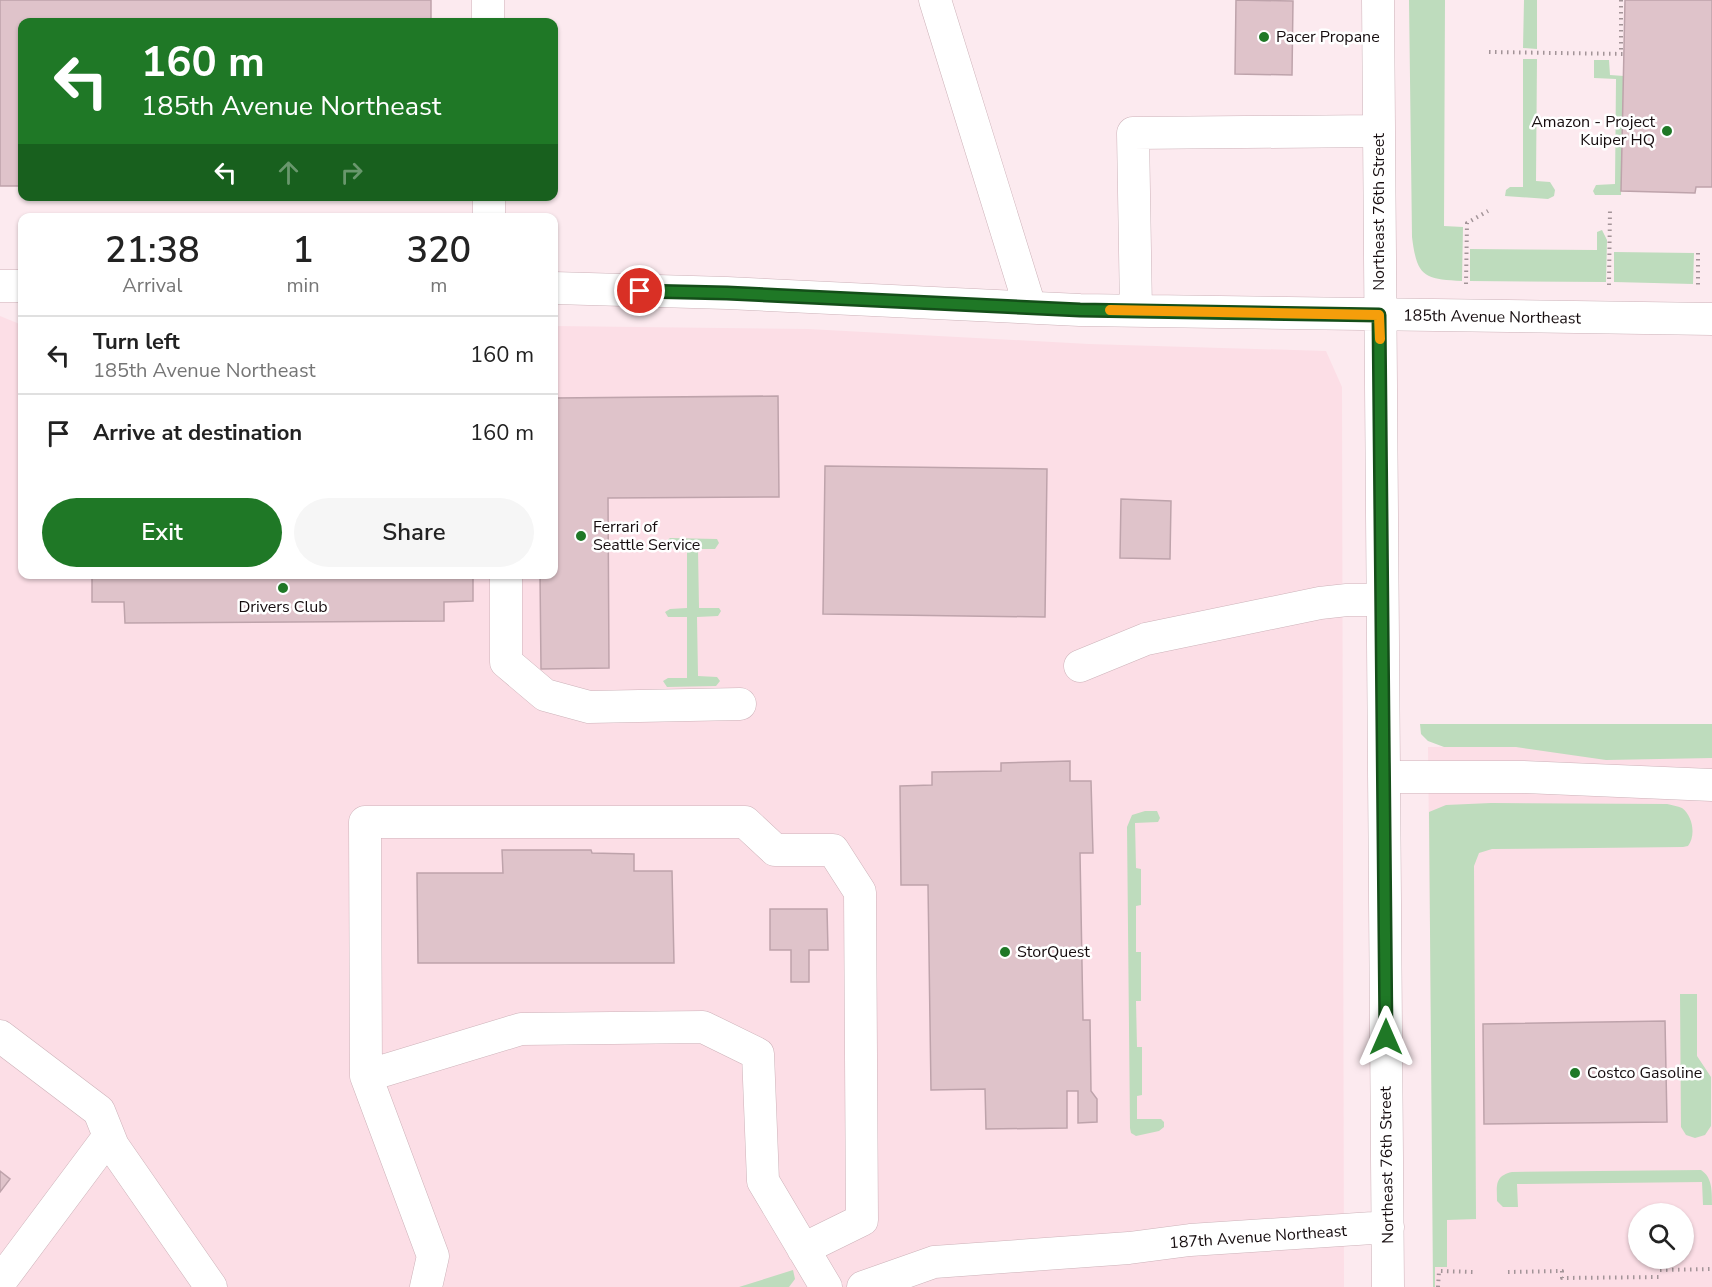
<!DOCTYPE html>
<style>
:root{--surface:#fff;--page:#f6f6f6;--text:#222;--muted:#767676;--line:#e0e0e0;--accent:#1f7826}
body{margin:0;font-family:"Nunito Sans",sans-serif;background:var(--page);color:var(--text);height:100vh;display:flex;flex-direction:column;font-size:22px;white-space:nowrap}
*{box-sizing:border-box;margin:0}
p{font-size:20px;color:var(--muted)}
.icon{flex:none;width:33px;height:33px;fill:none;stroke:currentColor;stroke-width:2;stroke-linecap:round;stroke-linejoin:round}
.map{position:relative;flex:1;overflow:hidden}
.side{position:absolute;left:18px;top:213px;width:540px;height:366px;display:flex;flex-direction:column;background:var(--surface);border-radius:12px;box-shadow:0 2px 4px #0004}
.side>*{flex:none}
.hud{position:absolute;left:18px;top:18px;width:540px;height:183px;border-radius:12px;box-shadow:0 2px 4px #0004;background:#1f7826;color:#fff;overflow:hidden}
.buttons{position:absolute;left:1628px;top:1203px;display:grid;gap:12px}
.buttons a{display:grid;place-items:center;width:66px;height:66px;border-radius:50%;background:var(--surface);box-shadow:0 2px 4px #0004;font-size:30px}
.pin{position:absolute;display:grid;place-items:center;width:51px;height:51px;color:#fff;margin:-26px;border:3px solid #fff;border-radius:50%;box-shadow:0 2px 6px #0007}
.me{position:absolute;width:66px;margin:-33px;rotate:0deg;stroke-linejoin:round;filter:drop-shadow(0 0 4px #0008)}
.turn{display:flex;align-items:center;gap:21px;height:126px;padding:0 24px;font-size:27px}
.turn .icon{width:78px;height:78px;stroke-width:2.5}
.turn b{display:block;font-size:42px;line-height:51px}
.lanes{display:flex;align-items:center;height:57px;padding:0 24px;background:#0003;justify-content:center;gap:30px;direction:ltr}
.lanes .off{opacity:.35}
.eta{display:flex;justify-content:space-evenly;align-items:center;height:102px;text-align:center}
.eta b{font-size:36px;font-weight:600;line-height:42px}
.button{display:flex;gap:12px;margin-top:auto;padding:12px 24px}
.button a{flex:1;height:69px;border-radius:36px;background:var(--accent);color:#fff;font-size:24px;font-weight:600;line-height:69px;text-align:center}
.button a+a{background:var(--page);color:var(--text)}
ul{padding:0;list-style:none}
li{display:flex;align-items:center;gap:18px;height:78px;padding:0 24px;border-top:2px solid var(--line)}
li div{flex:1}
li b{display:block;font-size:22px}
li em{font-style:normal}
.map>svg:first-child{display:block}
.built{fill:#fcdee6;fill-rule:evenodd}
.green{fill:#bedcbd}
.building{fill:#dfc3ca;stroke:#bea3ab;stroke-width:1.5}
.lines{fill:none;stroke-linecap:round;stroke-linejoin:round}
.minor-casing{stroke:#cdb2b9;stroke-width:33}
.path{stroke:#a39498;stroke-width:4;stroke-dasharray:1.5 4.5;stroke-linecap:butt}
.minor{stroke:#fff;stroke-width:32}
.route-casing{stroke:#144e19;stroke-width:15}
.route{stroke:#1f7826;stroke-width:10}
.slow{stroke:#f59e0b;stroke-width:10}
.poi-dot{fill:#1f7826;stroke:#fff;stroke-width:2}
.labels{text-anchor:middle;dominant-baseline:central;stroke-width:5;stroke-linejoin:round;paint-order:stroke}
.poi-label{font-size:16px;fill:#160d0f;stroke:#fff;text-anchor:start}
.street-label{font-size:16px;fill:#160d0f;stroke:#fff}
</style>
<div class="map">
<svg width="1712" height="1287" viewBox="0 0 1712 1287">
<rect width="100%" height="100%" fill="#fceaef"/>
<path class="built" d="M0,316L22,325V574H554V326L808,329L1089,344L1326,351L1342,387L1344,1287H0Z
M1712,744V1287H1434L1428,747ZM1638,1214H1683V1258H1638Z"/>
<path class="green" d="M1409,0H1445L1444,226L1463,227L1462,281C1424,279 1417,277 1412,237Z
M1524,0H1537V49L1523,48Z
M1523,59H1537L1536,181L1550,182L1555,190L1554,196L1548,199L1505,196L1506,190L1510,187H1523Z
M1594,60H1609L1610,75L1624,76L1621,195H1595L1593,191L1596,185L1615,184L1616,79L1594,78Z
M1602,230L1607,240L1606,282L1470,281V249L1597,250V232Z
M1614,252L1694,253L1693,284L1614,282Z
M670,538L717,539L719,543L715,549H698L699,608H719L721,611L718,616L697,617L698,676L717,677L720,681L716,686L667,687L663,681L668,678H687V617H668L665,612L670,609L687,608V549L668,548L664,543Z
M1420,724H1712V758L1606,760L1516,747H1444L1428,741L1421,734Z
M1491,803L1667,804C1671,805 1678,806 1682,808C1693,816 1696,836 1688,846L1683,847L1492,849L1479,853L1474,866L1476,1219L1447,1220V1267H1435V1287H1433L1429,812L1446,805Z
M1145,811H1157L1160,818L1158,822L1135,823L1136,868L1141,869V905L1136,906V952H1141V1001H1136L1137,1047H1142V1095L1137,1096V1119H1161L1164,1122V1127L1159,1131L1136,1136L1131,1133L1130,1128L1127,827L1132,815Z
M1680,994H1697V1056L1711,1077V1126L1705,1135L1695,1138L1686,1135L1681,1127Z
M1701,1170C1712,1177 1712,1190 1712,1205H1703L1702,1182L1517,1184L1518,1207H1503L1497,1201C1497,1186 1494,1176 1512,1172Z
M793,1270L795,1279L789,1287H739Z"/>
<path class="building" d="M0,0H431V22H22V186H0Z
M1236,0L1293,1L1292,75L1235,74Z
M1625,0H1712V187H1696L1695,193L1621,191Z
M778,396L779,497L608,498L609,668L541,669L540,574H554V398Z
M825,466L1047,469L1045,617L823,614Z
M1121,499L1171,501L1170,559L1120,558Z
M92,574H473V601L444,602V621L125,623L124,602H92Z
M1070,761V781H1091L1093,853H1080L1083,1020H1090L1091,1091L1097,1099V1122L1078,1123V1091H1067V1128L986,1129L985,1089L931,1090L928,885H901L900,786L932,785V772L1001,771V763Z
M502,850H591L592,853L634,854V871H672L674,963H418L417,873H503Z
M770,909H827L828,950H809V982H791V950H770Z
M1665,1021L1667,1122L1484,1124L1483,1024Z
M0,1171L10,1179L0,1192Z"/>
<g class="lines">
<g class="minor-casing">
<path id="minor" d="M488,0V22
M935,0L1030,307
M1378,0L1388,1287
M489,196V218
M0,286H22
M554,288L727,293L1080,310L1712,319
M1136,310L1133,133L1378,131
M506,574V662L545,695L589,707L740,704
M1080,666L1146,639L1320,603L1347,600H1382
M1384,777H1523L1712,785
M0,1036L99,1111L113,1146L211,1287
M366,1076L521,1029L703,1027L758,1054L763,1181L826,1287
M0,1282L109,1136
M426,1287L433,1256L366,1076L365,822H745L775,850H833L860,892L862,1220L803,1249
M863,1287L934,1262L1129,1248L1190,1240L1388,1227"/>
</g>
<path class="path" d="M1621,0V54
M1489,52L1625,54
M1698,253V286
M1466,284L1467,223L1488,211
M1609,285L1610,210
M1660,1270L1712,1269
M1508,1272L1562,1271V1278L1660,1277
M1438,1287L1439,1271L1475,1272"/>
<use href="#minor" class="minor"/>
</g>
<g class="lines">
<g class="route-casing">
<path id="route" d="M640,291L727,293L1080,310L1379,315L1386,1037"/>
</g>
<use href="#route" class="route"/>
<path class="slow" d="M1110,310L1379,315L1380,339"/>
</g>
<g class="poi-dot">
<circle cx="1264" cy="37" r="6"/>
<circle cx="1667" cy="131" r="6"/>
<circle cx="581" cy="536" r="6"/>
<circle cx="283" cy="588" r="6"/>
<circle cx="1005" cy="952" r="6"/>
<circle cx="1575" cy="1073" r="6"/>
</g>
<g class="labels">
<g class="poi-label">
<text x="1276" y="37">Pacer Propane</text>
<text x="1655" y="122" text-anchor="end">Amazon - Project<tspan x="1655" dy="18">Kuiper HQ</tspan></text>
<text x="593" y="527">Ferrari of<tspan x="593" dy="18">Seattle Service</tspan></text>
<text x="283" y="607" text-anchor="middle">Drivers Club</text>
<text x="1017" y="952">StorQuest</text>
<text x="1587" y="1073">Costco Gasoline</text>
</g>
<g class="street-label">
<text transform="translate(1379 212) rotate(-90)">Northeast 76th Street</text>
<text transform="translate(1492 317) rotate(1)">185th Avenue Northeast</text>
<text transform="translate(1387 1165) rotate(-91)">Northeast 76th Street</text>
<text transform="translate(1258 1237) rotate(-4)">187th Avenue Northeast</text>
</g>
</g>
</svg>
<div class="buttons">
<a><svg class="icon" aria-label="search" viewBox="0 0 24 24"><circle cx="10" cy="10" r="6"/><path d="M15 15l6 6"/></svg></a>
</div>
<div class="pin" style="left:640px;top:291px;background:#d93025"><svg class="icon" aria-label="arrive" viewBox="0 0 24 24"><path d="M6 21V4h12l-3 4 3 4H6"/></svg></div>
<svg class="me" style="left:1386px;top:1037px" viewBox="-20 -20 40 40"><path d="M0-17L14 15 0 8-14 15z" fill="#1f7826" stroke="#fff" stroke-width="4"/></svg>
<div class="hud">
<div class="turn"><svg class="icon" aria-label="left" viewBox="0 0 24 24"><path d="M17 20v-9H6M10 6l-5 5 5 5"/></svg><div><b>160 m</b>185th Avenue Northeast</div></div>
<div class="lanes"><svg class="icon" aria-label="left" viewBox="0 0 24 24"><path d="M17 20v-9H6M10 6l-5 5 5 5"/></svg><svg class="icon off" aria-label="ahead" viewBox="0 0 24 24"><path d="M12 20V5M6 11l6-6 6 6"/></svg><svg class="icon off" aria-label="right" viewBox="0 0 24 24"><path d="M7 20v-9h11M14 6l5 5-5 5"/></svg></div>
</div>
<section class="side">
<div class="eta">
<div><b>21:38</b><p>Arrival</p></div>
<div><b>1</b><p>min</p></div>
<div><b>320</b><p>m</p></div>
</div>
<ul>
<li><svg class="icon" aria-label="left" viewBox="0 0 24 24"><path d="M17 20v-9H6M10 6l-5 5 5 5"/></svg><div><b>Turn left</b><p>185th Avenue Northeast</p></div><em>160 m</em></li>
<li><svg class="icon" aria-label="arrive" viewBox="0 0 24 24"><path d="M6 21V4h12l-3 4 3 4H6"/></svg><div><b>Arrive at destination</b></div><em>160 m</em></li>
</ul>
<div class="button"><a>Exit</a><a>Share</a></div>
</section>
</div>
